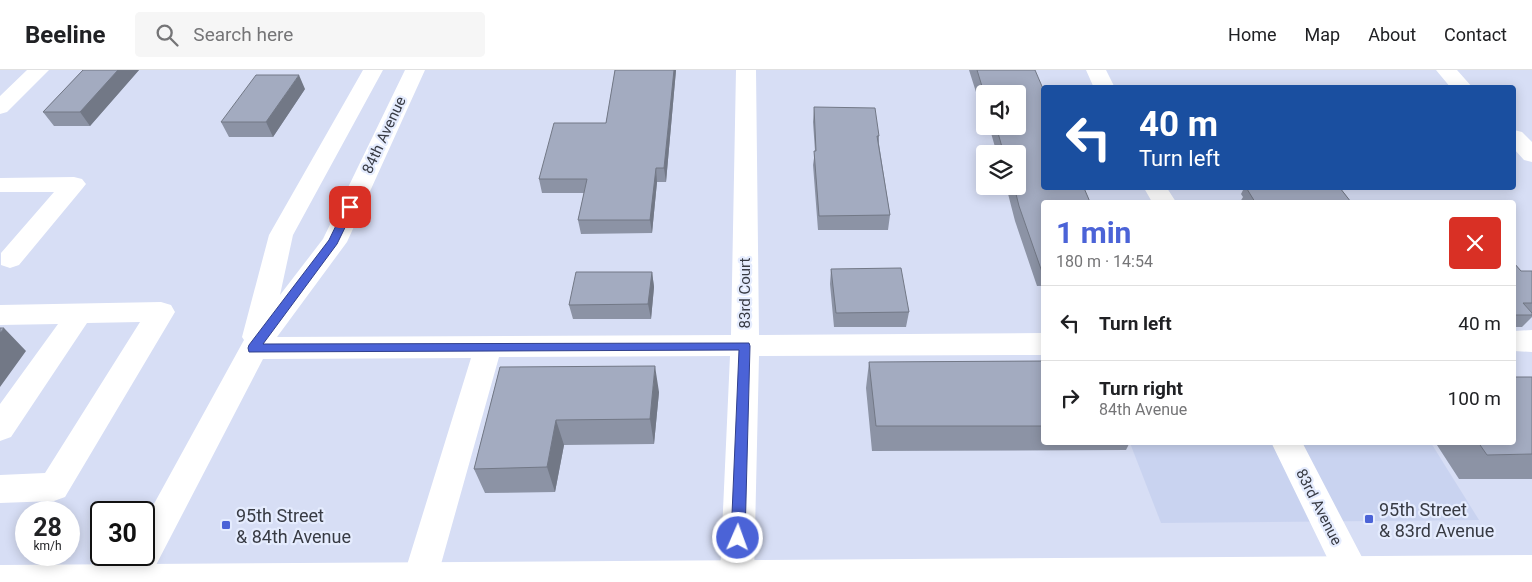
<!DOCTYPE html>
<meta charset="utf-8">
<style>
:root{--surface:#fff;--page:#f6f6f6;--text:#202124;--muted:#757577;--line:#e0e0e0;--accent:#4b63d7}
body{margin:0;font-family:Roboto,sans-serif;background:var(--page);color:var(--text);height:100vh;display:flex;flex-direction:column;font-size:19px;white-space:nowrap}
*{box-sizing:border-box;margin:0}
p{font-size:16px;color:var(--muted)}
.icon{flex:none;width:28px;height:28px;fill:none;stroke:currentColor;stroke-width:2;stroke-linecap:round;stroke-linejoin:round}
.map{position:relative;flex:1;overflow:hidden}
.panel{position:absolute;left:1041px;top:130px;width:475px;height:245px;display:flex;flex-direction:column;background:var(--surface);border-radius:5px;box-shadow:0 2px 12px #0003}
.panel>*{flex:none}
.banner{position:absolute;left:1041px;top:15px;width:475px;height:105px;border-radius:5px;box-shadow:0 2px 12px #0003;background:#1a4fa0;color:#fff;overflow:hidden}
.controls{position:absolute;left:976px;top:15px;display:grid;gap:10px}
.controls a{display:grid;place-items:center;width:50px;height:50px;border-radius:5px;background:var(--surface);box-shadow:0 2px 12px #0003;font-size:25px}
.speed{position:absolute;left:15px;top:431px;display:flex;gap:10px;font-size:25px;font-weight:700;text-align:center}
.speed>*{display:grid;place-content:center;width:65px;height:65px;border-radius:50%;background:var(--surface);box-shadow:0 2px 12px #0003;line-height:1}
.speed small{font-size:12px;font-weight:400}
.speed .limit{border:2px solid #111;border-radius:8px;background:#fff;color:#111}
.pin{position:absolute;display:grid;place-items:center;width:42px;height:42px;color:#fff;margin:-21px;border-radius:10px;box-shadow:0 2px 8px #0006}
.me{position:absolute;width:55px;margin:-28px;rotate:2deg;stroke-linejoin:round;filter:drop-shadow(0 0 4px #0008)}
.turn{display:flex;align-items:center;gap:18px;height:105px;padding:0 15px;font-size:22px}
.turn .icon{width:65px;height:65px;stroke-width:2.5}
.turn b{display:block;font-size:35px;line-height:42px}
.round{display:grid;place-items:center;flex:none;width:52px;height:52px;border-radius:5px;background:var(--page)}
.head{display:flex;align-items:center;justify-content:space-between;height:85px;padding:0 15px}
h1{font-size:30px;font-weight:700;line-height:38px;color:var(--accent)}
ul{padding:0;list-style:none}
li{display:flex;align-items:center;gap:15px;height:75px;padding:0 15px;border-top:1px solid var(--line)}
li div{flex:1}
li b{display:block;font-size:19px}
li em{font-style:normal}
header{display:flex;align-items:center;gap:30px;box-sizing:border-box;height:70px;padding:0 25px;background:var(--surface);border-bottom:1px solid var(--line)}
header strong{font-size:24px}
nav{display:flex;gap:28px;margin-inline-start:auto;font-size:18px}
.search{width:350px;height:45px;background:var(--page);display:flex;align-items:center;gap:12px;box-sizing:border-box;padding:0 18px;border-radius:5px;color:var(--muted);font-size:19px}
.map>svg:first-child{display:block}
.built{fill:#c9d3f0}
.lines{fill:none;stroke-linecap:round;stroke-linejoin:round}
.minor{fill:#fff;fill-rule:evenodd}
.major{fill:#fff;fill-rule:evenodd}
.wall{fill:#8c93a5}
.shaded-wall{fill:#727886}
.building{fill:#a3abc0;stroke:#727886}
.route{fill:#4b63d7;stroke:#31408c}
.poi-dot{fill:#4b63d7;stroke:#e5ecfe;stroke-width:2}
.labels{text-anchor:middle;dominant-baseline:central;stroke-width:4.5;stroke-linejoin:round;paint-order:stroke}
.street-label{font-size:15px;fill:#383b44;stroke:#e5ecfe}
.near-poi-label{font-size:18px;fill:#383b44;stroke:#e5ecfe;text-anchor:start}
</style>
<header>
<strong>Beeline</strong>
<div class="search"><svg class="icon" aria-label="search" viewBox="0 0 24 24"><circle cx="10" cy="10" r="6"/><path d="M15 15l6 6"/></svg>Search here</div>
<nav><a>Home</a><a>Map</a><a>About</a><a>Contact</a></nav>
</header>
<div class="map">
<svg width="1532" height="512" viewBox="0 0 1532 512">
<rect width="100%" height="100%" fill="#d7def5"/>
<path class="built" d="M1130,373H1431L1479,450L1161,453Z"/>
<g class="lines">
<path class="minor" d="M27,0H49L7,42L0,44V26Z
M363,0H383L293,165L280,225L323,169L405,0H425L347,172L277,267L731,265L736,0H756L759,265L1044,263V285L759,286L754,506L752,512H722L720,506L730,286L499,287L436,512H404L403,508L471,288L263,289L156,495L144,500L132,495L127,485H144V452L244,270L242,267L269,165Z
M1086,0H1106L1115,18H1094Z
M1436,0H1457L1473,18H1451Z
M1514,60L1522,62L1532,72V92L1524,90L1514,79Z
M74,107L82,109L86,114L82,119L19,195L10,198L1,195V183L54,122H0V108Z
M1144,118H1167L1176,132H1152Z
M161,232L171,235L175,242L65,427L54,431L0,433V405L45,403L140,252L87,253L11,367L0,371V334L58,254L0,255V235Z
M1532,260V282L1514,281V261Z
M1271,372H1302L1364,491L1369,502L1365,512H1339Z"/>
<path class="major" d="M1532,485V512H0V495Z"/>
</g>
<path class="wall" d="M83,0H139L90,56H54L43,42Z
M615,0H676L666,112H657L652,163L581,164L578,150L584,123H542L539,109L606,53Z
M969,0H1035L1044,132V216H1037L1015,151L1006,116H1018V84H997L989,56H1018L985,24V42L982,41Z
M305,19L273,67H229L221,52Z
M814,37L879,66V74L890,145L888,160H818L813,95L815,81L813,52Z
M1244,118H1340L1351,132H1240L1243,127L1241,124Z
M1514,193L1521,201H1532V247L1522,257H1514Z
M831,199L909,242L906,257H834L830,214Z
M652,202L654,217L651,249H573L569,235Z
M1044,291V372H1130L1126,380L872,381L866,318L869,292Z
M500,297L659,322L654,374L564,375L555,422L485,423L474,399Z
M1532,307V409H1459L1435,372H1514Z"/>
<path class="shaded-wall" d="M118,0H139L90,56L80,42Z
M674,0H676L666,112L664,98Z
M299,5L305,19L273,67L266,52Z
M656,98L657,112L652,163L650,150Z
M652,202L654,217L651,249L648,234Z
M4,258L26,281L0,317V263Z
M655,296L659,322L654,374L650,349Z
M556,350L564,375L555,422L547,397Z"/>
<path class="building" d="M83,0H118L80,42H43Z
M615,0H674L664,98H656L650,150H578L587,109H539L554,53H606Z
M977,0H1035L1044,21V118H1084L1090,132H1044V202H1042L1019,136L1014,116H1018V84H1004L996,56H1018V24H985V26Z
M256,5H299L266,52H221Z
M814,37L875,38L879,66H877L890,145L819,146L814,81H816Z
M1254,118H1340L1351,132H1255L1247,119H1255Z
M1514,193L1521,201H1532V233H1523L1532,243V245H1514Z
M901,198L909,242L836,243L831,199Z
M576,202H652L648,234L569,235Z
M0,258H4L0,263Z
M1044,291V356H876L869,292Z
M655,296L650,349L556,350L547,397L474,399L500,297Z
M1514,307H1532V384L1487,385L1478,372H1514Z"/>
<path class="route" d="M350,134L355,137L337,174L263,274L749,273L750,276L745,468L743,473L738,475L733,473L731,468L739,280L249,282L248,278L249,275L329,170L345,137Z"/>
<g class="poi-dot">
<rect x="1364" y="444" width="10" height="10" rx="2.5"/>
<rect x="221" y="450" width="10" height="10" rx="2.5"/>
</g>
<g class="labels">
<g class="street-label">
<text transform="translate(384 65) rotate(-65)">84th Avenue</text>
<text transform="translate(745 223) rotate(-90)">83rd Court</text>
<text transform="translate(1319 437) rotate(63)">83rd Avenue</text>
</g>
<g class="near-poi-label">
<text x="1379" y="439">95th Street<tspan x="1379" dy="21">&amp; 83rd Avenue</tspan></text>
<text x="236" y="445">95th Street<tspan x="236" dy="21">&amp; 84th Avenue</tspan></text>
</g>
</g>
</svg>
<div class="controls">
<a><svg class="icon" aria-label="sound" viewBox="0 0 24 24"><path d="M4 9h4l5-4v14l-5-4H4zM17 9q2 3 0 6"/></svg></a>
<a><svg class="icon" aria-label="layers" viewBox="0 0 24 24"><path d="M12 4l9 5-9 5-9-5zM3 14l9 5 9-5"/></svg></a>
</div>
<div class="speed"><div>28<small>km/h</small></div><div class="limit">30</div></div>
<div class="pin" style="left:350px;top:137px;background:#d93025"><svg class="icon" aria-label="arrive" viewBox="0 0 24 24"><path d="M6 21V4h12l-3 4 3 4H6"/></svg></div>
<svg class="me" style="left:738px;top:468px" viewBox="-20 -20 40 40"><circle r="17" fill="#4b63d7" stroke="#fff" stroke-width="3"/><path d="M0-11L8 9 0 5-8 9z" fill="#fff"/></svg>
<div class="banner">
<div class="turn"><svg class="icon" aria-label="left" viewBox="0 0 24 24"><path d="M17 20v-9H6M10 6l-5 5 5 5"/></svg><div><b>40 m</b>Turn left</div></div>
</div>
<section class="panel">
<div class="head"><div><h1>1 min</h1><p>180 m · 14:54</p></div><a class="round" style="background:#d93025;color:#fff"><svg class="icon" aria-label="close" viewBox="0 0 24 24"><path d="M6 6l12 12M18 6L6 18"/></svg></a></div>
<ul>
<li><svg class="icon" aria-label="left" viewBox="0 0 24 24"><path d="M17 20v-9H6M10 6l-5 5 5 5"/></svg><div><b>Turn left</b></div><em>40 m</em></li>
<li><svg class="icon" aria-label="right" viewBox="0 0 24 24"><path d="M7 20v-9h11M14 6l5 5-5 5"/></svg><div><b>Turn right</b><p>84th Avenue</p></div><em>100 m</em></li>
</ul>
</section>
</div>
